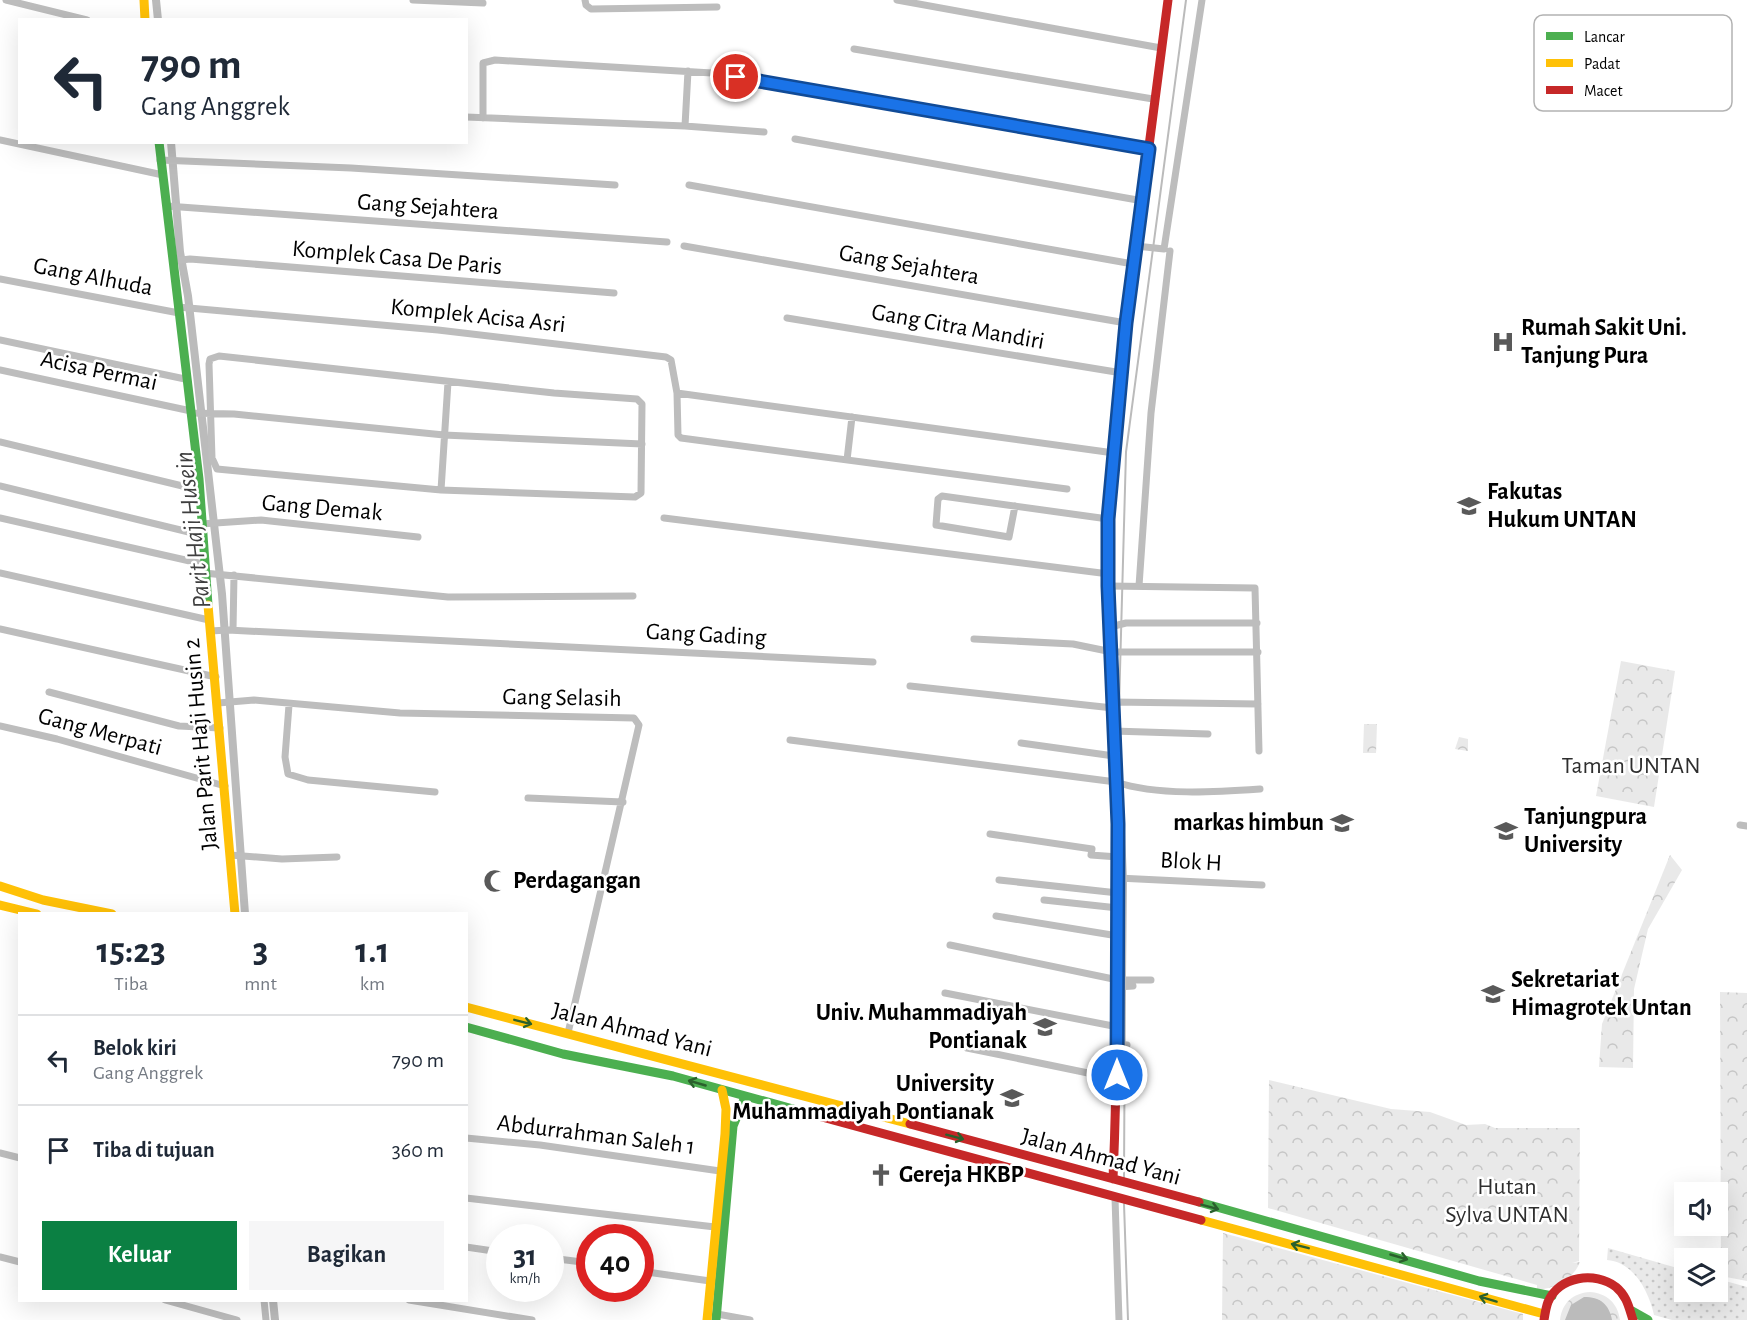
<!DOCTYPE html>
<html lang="id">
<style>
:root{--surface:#fff;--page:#f6f6f7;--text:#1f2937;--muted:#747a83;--line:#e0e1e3;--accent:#0b8043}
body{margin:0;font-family:"Alegreya Sans",sans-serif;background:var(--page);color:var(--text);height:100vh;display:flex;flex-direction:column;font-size:22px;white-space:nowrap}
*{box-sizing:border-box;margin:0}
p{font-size:20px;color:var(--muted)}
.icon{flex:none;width:33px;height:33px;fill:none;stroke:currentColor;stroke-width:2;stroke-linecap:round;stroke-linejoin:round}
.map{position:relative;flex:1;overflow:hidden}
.details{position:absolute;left:18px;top:912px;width:450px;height:390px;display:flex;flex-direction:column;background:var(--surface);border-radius:0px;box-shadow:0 6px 24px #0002}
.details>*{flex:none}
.top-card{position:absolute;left:18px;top:18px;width:450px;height:126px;border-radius:0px;box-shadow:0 6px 24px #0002;background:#fff;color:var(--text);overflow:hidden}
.controls{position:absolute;left:1674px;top:1182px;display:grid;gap:12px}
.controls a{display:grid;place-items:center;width:54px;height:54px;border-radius:0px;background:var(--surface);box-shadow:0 6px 24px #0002;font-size:30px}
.speed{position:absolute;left:486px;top:1224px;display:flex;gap:12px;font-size:30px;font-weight:700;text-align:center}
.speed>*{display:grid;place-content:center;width:78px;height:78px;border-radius:50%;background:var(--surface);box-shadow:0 6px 24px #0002;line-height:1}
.speed small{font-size:15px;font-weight:400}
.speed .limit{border:9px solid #d22;background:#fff;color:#111}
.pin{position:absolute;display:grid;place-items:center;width:51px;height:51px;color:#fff;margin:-26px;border:3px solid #fff;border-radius:50%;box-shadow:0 2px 6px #0007}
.me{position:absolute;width:66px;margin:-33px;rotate:0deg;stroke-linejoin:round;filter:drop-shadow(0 0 4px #0008)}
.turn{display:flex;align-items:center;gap:21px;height:126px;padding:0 24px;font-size:27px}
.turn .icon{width:78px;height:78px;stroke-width:2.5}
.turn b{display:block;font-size:42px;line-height:51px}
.eta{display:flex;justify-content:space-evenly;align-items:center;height:102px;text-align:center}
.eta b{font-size:36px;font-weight:600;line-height:42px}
.cta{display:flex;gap:12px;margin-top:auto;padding:12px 24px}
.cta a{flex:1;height:69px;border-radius:0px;background:var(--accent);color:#fff;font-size:24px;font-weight:600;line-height:69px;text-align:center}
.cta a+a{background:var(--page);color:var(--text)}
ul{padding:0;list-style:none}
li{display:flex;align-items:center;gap:18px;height:90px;padding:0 24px;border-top:2px solid var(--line)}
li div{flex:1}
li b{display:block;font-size:22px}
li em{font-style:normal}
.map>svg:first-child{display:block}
.forest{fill:url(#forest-crowns)}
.garden{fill:url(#garden-dots)}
.water{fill:#bbb}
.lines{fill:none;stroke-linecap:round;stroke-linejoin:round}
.stream{stroke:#bbb;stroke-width:2}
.canal{stroke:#bbb;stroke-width:8}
.street{stroke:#bdbdbd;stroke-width:7}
.fast{stroke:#4caf50;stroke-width:9}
.slow{stroke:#ffc107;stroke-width:9}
.jam{stroke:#c62828;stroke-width:9}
.oneway{stroke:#2a602c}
.route-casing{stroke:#114b97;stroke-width:15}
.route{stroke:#1a73e8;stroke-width:10}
.labels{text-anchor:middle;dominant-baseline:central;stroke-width:5;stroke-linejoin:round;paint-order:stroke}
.street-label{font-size:24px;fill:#000;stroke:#fff}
.poi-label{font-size:24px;font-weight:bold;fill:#000;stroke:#fff;text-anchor:start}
.park-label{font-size:24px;fill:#2e2e2e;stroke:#fff}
.water-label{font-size:26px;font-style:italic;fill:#3f3f3f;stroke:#fff}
.key{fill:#fff;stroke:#b2b2b2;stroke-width:1.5}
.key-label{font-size:16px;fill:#000}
</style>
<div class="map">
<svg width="1747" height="1320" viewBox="0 0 1747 1320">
<defs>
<pattern id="forest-crowns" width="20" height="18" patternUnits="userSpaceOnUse" patternTransform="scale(1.5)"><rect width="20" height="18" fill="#e9e9e9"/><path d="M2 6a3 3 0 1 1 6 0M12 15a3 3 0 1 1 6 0" fill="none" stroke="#c6c6c6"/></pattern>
<pattern id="garden-dots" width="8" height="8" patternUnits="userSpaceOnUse" patternTransform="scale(1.5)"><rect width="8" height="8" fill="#e9e9e9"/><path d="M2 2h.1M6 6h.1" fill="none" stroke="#c6c6c6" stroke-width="1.8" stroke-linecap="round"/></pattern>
</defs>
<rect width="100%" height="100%" fill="#fff"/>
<path class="forest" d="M1621,661L1675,671L1654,807L1596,796Z
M1364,724H1377L1376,753H1363Z
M1459,737L1468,739V751L1455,749Z
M1670,855L1682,870L1648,929L1634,989L1633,1068L1599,1067L1602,1024Z
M1720,992L1747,993V1281L1721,1276Z
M1269,1080L1391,1109L1430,1112L1466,1125L1485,1124L1495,1128H1580L1579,1261L1572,1263L1580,1262C1573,1280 1555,1288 1537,1290V1285L1268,1208Z
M1223,1233L1523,1314V1320H1222Z
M1590,1292C1606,1293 1618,1303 1620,1320H1560C1562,1303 1573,1293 1590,1292Z"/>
<path class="garden" d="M1608,1248L1684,1270V1292H1718V1279L1747,1287V1320H1672L1654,1315C1649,1292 1634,1262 1607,1260Z"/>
<path class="water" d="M1584,1297C1600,1297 1609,1304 1612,1320H1565L1571,1305Z"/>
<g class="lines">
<path class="stream" d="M1125,977L1126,880L1119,707L1126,452L1186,0
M1124,1178L1125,988
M1124,1204L1128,1320"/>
<path class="canal" d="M156,0L158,20
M171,142L180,252L188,296L222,594L245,914
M273,1300L275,1320"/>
<path class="street" d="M6,0L87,20
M413,0L483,3
M585,0L586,5L591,9L717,7
M897,0L1161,48
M854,49L1153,99
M466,117L685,126L764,132
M483,118V63L495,60L712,73L1149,149
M685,126L688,71
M795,139L1143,201
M0,140L163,175
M160,160L351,168L615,185
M689,185L1133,264
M167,206L667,242
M684,246L1126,323
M1136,246L1164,249L1202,0
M173,261L190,259L614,293
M0,279L179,313
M178,307L438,330L666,357L671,360L677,393L678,435L681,438L1067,489
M787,318L1122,373
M0,340L185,379
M219,356L554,393L637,399L642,404L641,493L635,497L441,490L217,469L212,458L209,364L210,359Z
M0,370L191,411
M677,393L1114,453
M191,413L234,414L444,435L642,444
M0,442L199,490
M847,460L852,417
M0,486L201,535
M441,490L448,382
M1015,506L1009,537L936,525L938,499L942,496L1108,519
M0,518L203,564
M664,518L1109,574
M201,524L261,520L418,537
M0,573L209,620
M204,573L448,597L633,596
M1108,586L1255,588L1259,751
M1139,586L1151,413L1170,251
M1110,627L1126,623H1257
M0,629L216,677
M233,630L234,575
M210,631L228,630L873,662
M974,639L1073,644L1112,652H1258
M910,686L1113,708
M49,692L179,726L220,728
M1113,702L1258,704
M218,703L254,700L400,713L634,718L639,725L568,1033
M289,705L285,757L288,774L308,780L435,792
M0,726L57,739L225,786
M1113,731L1208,734
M790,740L1116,782C1157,796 1216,792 1260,789
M1021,743L1114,756
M528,798L623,802
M1740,825L1747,826
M990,834L1092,849L1091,855L1118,857
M230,855L282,859L337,857
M1118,878L1262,885
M999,880L1118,893
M1044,900L1118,908
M996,916L1118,936
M950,945L1118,980H1151
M1118,987L1133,986
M945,993L1118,1027
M1117,1044L1127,1045
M967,1048L1117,1079
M466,1138L540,1145L720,1171
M0,1153L20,1158
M466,1198L715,1227
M1115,1198L1119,1320
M466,1247L500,1252
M0,1257L20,1262
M550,1258L590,1263
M640,1271L710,1281
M165,1300L237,1320
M264,1300L266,1320
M409,1300L532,1320
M717,1314L750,1320"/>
<path class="fast" d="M159,142L199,479L208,605
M1109,508L1114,752
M466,1027L563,1054L673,1076L811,1114
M1199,1202L1479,1281L1552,1296
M1632,1311L1648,1320
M716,1320L733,1126L745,1097"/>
<path class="slow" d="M144,0L145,20
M208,605L235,914
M0,886L43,900L112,914
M0,905L37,914
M466,1007L910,1124
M1201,1220L1544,1314
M707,1320L725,1134L726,1109L722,1090"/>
<path class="jam" d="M1109,508L1126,323L1168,0
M811,1114L1201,1220
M910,1124L1199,1202
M1113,1179C1119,1036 1118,894 1114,752
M1544,1320C1545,1314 1546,1307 1548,1302C1559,1276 1595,1271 1616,1287C1627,1296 1629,1308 1633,1320"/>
</g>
<defs><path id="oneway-shaft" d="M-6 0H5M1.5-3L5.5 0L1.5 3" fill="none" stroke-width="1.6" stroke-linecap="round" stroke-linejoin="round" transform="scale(1.5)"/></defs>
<g class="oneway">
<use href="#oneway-shaft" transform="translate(523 1022) rotate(14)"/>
<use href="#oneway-shaft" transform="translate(697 1083) rotate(-164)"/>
<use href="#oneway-shaft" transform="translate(955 1137) rotate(15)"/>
<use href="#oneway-shaft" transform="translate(1210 1207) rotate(15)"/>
<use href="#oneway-shaft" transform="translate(1300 1246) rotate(-166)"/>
<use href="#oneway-shaft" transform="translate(1399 1257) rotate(16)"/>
<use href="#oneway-shaft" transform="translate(1488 1299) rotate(-163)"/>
</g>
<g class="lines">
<g class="route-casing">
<path id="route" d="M736,77L1149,149L1126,323L1108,519V586L1118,824L1117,1075"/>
</g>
<use href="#route" class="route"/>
</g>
<defs>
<g id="hospital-bare" transform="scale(1.8)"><path d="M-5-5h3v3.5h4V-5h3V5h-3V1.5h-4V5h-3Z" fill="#595959" stroke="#fff" stroke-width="2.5" paint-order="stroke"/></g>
<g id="university-bare" transform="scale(1.8)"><path d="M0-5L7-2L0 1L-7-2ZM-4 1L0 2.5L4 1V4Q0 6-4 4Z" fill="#595959" stroke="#fff" stroke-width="2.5" paint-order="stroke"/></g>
<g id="mosque-bare" transform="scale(1.8)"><path d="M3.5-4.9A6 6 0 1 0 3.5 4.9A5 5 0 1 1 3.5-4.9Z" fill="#595959" stroke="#fff" stroke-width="2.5" paint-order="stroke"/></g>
<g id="church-bare" transform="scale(1.8)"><path d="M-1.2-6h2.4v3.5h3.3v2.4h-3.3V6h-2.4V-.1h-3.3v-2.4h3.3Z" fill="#595959" stroke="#fff" stroke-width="2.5" paint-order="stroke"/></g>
</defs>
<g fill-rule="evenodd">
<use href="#hospital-bare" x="1503" y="342"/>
<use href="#university-bare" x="1469" y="506"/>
<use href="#university-bare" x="1342" y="823"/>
<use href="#university-bare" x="1506" y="831"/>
<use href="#mosque-bare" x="495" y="881"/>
<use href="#university-bare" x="1493" y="994"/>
<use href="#university-bare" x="1045" y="1027"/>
<use href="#university-bare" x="1012" y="1098"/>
<use href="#church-bare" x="881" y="1175"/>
</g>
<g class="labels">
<g class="street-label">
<text transform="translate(428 207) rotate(4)">Gang Sejahtera</text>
<text transform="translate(397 258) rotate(5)">Komplek Casa De Paris</text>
<text transform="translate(909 265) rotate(10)">Gang Sejahtera</text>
<text transform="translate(93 277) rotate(11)">Gang Alhuda</text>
<text transform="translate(478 316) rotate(6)">Komplek Acisa Asri</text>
<text transform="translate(958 327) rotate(10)">Gang Citra Mandiri</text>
<text transform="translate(99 371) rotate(12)">Acisa Permai</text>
<text transform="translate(322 508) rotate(5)">Gang Demak</text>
<text transform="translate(706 635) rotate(3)">Gang Gading</text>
<text transform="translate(562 698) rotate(1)">Gang Selasih</text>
<text transform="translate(100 732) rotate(15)">Gang Merpati</text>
<text transform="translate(201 744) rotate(-95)">Jalan Parit Haji Husin 2</text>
<text transform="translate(1191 862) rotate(3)">Blok H</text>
<text transform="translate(632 1030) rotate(14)">Jalan Ahmad Yani</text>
<text transform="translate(596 1135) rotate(7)">Abdurrahman Saleh 1</text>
<text transform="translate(1101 1157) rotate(15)">Jalan Ahmad Yani</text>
</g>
<g class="poi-label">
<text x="1521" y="328">Rumah Sakit Uni.<tspan x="1521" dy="28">Tanjung Pura</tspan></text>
<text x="1487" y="492">Fakutas<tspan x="1487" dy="28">Hukum UNTAN</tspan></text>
<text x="1524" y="817">Tanjungpura<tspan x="1524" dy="28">University</tspan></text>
<text x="1324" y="823" text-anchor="end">markas himbun</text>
<text x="513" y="881">Perdagangan</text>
<text x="1511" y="980">Sekretariat<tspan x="1511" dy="28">Himagrotek Untan</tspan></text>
<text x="1027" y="1013" text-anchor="end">Univ. Muhammadiyah<tspan x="1027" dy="28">Pontianak</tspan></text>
<text x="994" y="1084" text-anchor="end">University<tspan x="994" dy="28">Muhammadiyah Pontianak</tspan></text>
<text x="899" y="1175">Gereja HKBP</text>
</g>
<g class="park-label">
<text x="1631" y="766">Taman UNTAN</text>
<text x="1507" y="1187">Hutan<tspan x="1507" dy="28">Sylva UNTAN</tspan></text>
</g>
<g class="water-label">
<text transform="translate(193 530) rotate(-97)">Parit Haji Husein</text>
</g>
</g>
<rect x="1534" y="15" width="198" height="96" rx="9" class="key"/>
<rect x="1546" y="32" width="27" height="8" fill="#4caf50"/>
<rect x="1546" y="59" width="27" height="8" fill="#ffc107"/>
<rect x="1546" y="86" width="27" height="8" fill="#c62828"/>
<g class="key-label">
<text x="1584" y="42">Lancar</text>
<text x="1584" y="69">Padat</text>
<text x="1584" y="96">Macet</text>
</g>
</svg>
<div class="controls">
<a><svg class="icon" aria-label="sound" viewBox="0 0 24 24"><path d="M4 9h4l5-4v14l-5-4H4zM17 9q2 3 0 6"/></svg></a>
<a><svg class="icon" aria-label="layers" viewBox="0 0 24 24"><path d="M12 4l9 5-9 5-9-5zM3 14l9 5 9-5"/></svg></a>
</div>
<div class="speed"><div>31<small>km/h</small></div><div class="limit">40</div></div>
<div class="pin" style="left:736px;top:77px;background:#d93025"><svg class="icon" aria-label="arrive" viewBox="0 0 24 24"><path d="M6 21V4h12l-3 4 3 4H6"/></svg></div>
<svg class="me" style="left:1117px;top:1075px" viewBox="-20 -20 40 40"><circle r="17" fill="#1a73e8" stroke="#fff" stroke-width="3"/><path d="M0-11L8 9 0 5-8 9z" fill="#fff"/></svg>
<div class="top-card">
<div class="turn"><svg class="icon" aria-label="left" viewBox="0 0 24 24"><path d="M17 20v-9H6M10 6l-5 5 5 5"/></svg><div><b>790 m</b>Gang Anggrek</div></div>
</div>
<section class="details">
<div class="eta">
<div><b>15:23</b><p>Tiba</p></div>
<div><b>3</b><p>mnt</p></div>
<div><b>1.1</b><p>km</p></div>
</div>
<ul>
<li><svg class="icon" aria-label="left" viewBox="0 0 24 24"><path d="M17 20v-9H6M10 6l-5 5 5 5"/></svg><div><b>Belok kiri</b><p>Gang Anggrek</p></div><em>790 m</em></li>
<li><svg class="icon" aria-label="arrive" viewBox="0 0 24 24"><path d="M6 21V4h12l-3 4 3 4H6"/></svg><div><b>Tiba di tujuan</b></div><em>360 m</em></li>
</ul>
<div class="cta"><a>Keluar</a><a>Bagikan</a></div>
</section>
</div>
